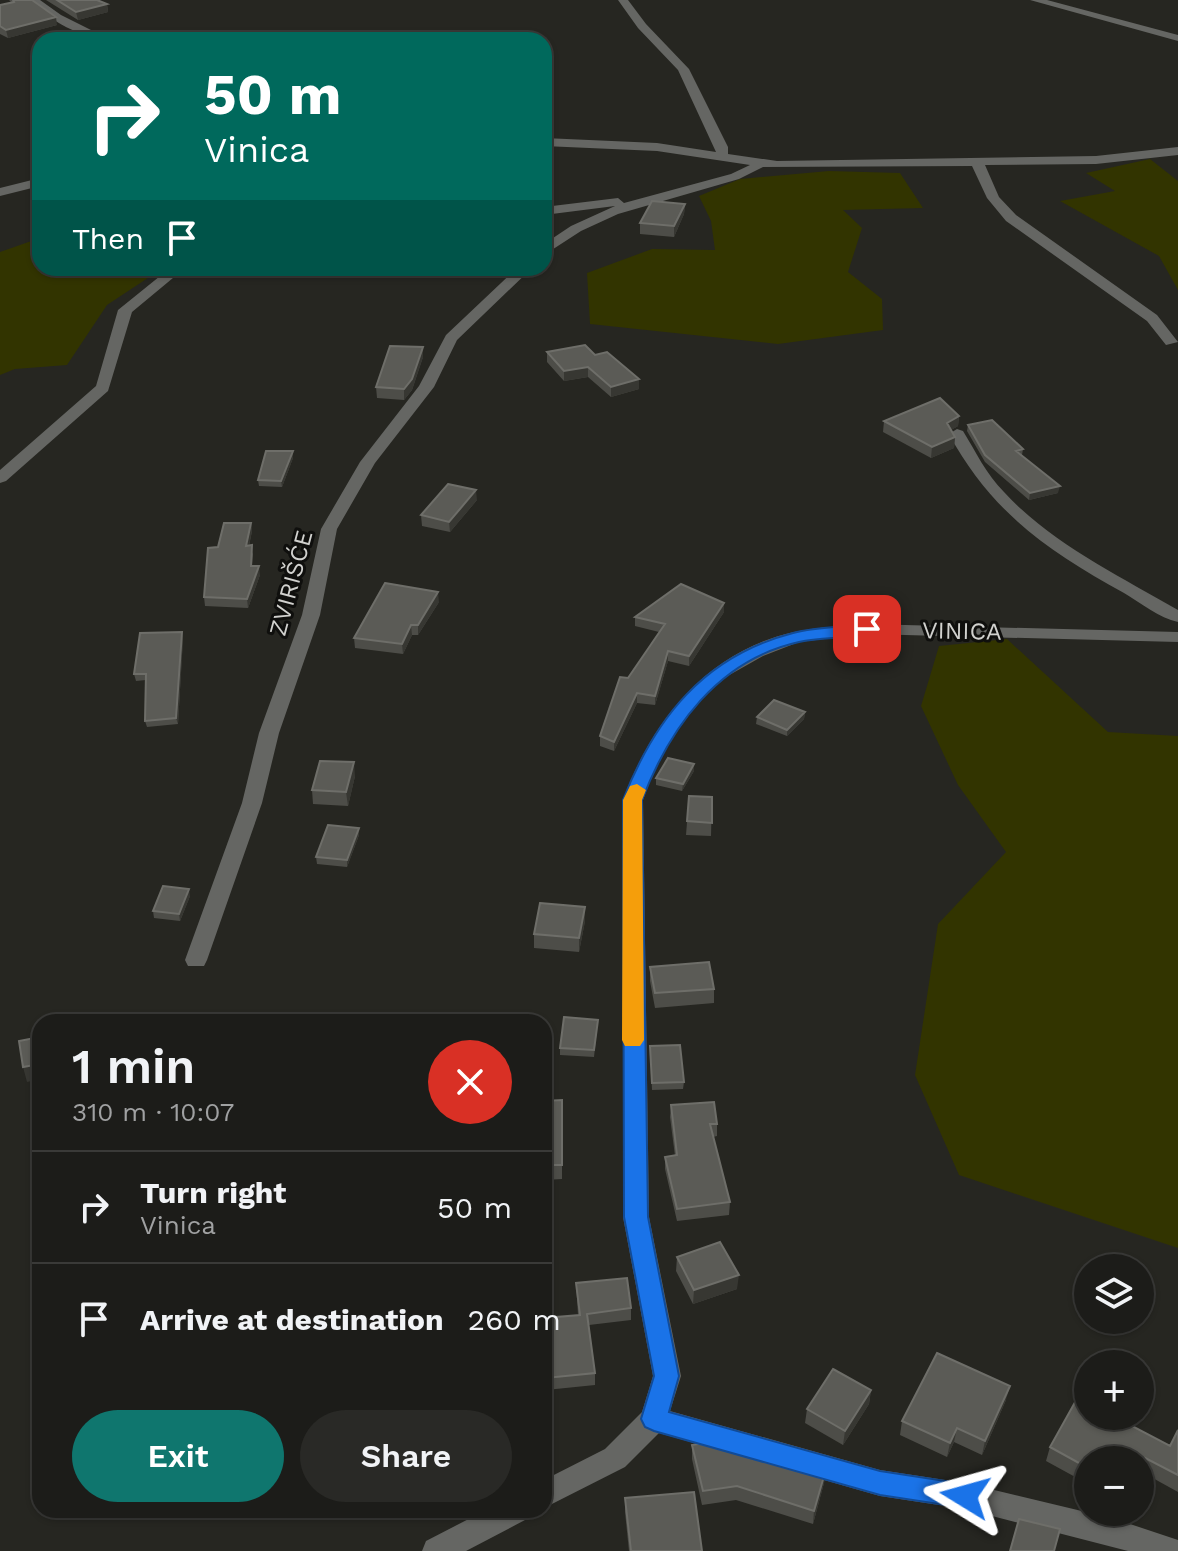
<!DOCTYPE html>
<meta charset="utf-8">
<style>
:root{--surface:#1c1c19;--page:#292926;--text:#f1f3f6;--muted:#a0a1a2;--line:#3a3a38;--accent:#0f766e}
body{margin:0;font-family:"Work Sans",sans-serif;background:var(--page);color:var(--text);height:100vh;display:flex;flex-direction:column;font-size:30px;white-space:nowrap}
*{box-sizing:border-box;margin:0}
p{font-size:26px;color:var(--muted)}
.icon{flex:none;width:44px;height:44px;fill:none;stroke:currentColor;stroke-width:2;stroke-linecap:round;stroke-linejoin:round}
.map{position:relative;flex:1;overflow:hidden}
.panel{position:absolute;left:32px;top:1014px;width:520px;height:504px;display:flex;flex-direction:column;background:var(--surface);border-radius:24px;box-shadow:0 2px 6px #0004,0 0 0 2px var(--line)}
.panel>*{flex:none}
.top-card{position:absolute;left:32px;top:32px;width:520px;height:244px;border-radius:24px;box-shadow:0 2px 6px #0004,0 0 0 2px var(--line);background:#00695c;color:#fff;overflow:hidden}
.buttons{position:absolute;left:1074px;top:1254px;display:grid;gap:16px}
.buttons a{display:grid;place-items:center;width:80px;height:80px;border-radius:50%;background:var(--surface);box-shadow:0 2px 6px #0004,0 0 0 2px var(--line);font-size:40px}
.pin{position:absolute;display:grid;place-items:center;width:68px;height:68px;color:#fff;margin:-34px;border-radius:16px;box-shadow:0 4px 12px #0006}
.me{position:absolute;width:88px;margin:-44px;rotate:278deg;stroke-linejoin:round;filter:drop-shadow(0 0 6px #0008)}
.turn{display:flex;align-items:center;gap:28px;height:168px;padding:0 40px;font-size:36px}
.turn .icon{width:104px;height:104px;stroke-width:2.5}
.turn b{display:block;font-size:56px;line-height:68px}
.then{display:flex;align-items:center;height:76px;padding:0 40px;background:#0003;gap:16px;font-size:30px}
.round{display:grid;place-items:center;flex:none;width:84px;height:84px;border-radius:42px;background:var(--page)}
.head{display:flex;align-items:center;justify-content:space-between;height:136px;padding:0 40px}
h1{font-size:48px;font-weight:600;line-height:60px}
.cta{display:flex;gap:16px;margin-top:auto;padding:16px 40px}
.cta a{flex:1;height:92px;border-radius:48px;background:var(--accent);color:#fff;font-size:32px;font-weight:600;line-height:92px;text-align:center}
.cta a+a{background:var(--page);color:var(--text)}
ul{padding:0;list-style:none}
li{display:flex;align-items:center;gap:24px;height:112px;padding:0 40px;border-top:2px solid var(--line)}
li div{flex:1}
li b{display:block;font-size:30px}
li em{font-style:normal}
.map>svg:first-child{display:block}
.green{fill:#323400}
.lines{fill:none;stroke-linecap:round;stroke-linejoin:round}
.minor{fill:#656663;fill-rule:evenodd}
.wall{fill:#4d4d48}
.shaded-wall{fill:#373732}
.building{fill:#5b5b56;stroke:#6e6e69;stroke-width:2}
.route{fill:#1a73e8;stroke:#114b97;stroke-width:2}
.slow{fill:#f59e0b}
.labels{text-anchor:middle;dominant-baseline:central;stroke-width:6;stroke-linejoin:round;paint-order:stroke}
.street-label{font-size:24px;fill:#d1d1ce;stroke:#0f0f0d}
</style>
<div class="map">
<svg width="1178" height="1551" viewBox="0 0 1178 1551">
<rect width="100%" height="100%" fill="#262621"/>
<path class="green" d="M1150,159L1178,181V290L1159,256L1060,201L1115,191L1086,173Z
M829,171L900,173L923,208L843,210L862,228L848,272L882,299L883,330L778,344L590,324L587,273L652,249L715,250L711,221L699,196L740,179Z
M40,238V268H163L107,305L67,365L15,369L0,375V252Z
M1007,639L1108,732L1178,736V1248L959,1175L915,1075L938,924L1006,852L958,785L921,706L939,646Z"/>
<g class="lines">
<path class="minor" d="M28,0H40L61,15L111,40C83,40 48,19 28,0Z
M618,0H628L646,24L689,69L728,147V154L777,161L1096,156L1178,147V155L1096,164L985,165L999,197L1016,215L1157,315L1178,342L1166,345L1147,321L1006,221L987,198L972,166L763,167L739,179L618,214L581,231L544,255V244L571,226L615,206L544,215V207L618,198L624,203L731,174L750,165L657,151L544,146V138L657,143L716,152L678,70L638,28Z
M1030,0H1047L1178,35V41Z
M40,178V186L0,196V188Z
M170,268H185L132,312L108,391L6,481L0,483V470L96,386L118,310Z
M517,268H532L457,340L434,387L375,463L337,529L320,615L279,733L262,803L207,960L204,966H188L185,960L242,803L259,733L302,615L321,529L360,462L419,386L446,335Z
M957,429L963,431C976,452 986,474 1004,492C1052,544 1118,575 1178,610V622C1159,618 1141,603 1124,593C1048,551 991,512 949,434Z
M867,624L1178,632V642L867,634L799,642L763,656L717,682L679,726L657,761L643,800L649,1217L681,1376L670,1411L880,1470L965,1483L1115,1519L1178,1540V1551H1128L965,1509L880,1496L659,1433L625,1467L544,1508V1480L605,1449L642,1412L653,1376L623,1217V800C652,721 707,651 794,632C818,627 843,626 867,624Z
M486,1510H530L525,1520L466,1551H422L426,1541Z"/>
</g>
<path class="wall" d="M9,0H32L57,25L8,38L0,34V5L11,2Z
M46,0H97L107,4L108,12L78,20Z
M685,204L684,214L674,237L640,234V223Z
M547,352L595,355L639,389L611,397L588,377L564,381L547,362Z
M423,357L412,390L404,400L377,398L376,387Z
M959,416L958,426L951,430L955,437L954,448L931,458L883,432L884,421Z
M968,425L1023,449L1022,455L1058,493L1029,500L985,462L967,431Z
M293,451V458L282,487L259,486L258,480Z
M477,500L450,532L422,526L421,515Z
M251,523L252,531L249,546L253,554L252,566L260,575L248,608L205,606L204,597L218,547Z
M439,602L418,635H412L403,654L355,648L354,638Z
M724,612L689,666L668,661L655,705L637,703L614,751L600,746V736L628,678L659,632L635,626V617Z
M183,638L178,724L147,727L145,721L146,680L136,681L134,674Z
M805,712L804,719L787,736L756,724L757,717Z
M694,764V771L682,791L656,785V778Z
M355,776L348,806L313,804L312,790Z
M689,796L712,797L711,836L686,835Z
M359,828V835L347,867L317,864L316,857Z
M190,896L180,921L154,918L153,911Z
M585,907V921L579,952L534,948V934Z
M650,967L714,989V1003L655,1008L650,981Z
M598,1020L594,1057L560,1055V1048Z
M650,1046L684,1082L683,1089L652,1090Z
M562,1100V1179L544,1180V1101Z
M671,1105L717,1124V1136L713,1137L730,1202L729,1215L677,1221L665,1169V1157L675,1156L670,1117Z
M677,1257L737,1289L693,1304L676,1271Z
M576,1283L631,1308V1320L589,1325L595,1373V1385L546,1390L544,1371V1318L578,1315Z
M871,1390L869,1404L843,1445L805,1423L807,1409Z
M1006,1400L982,1455L954,1442L947,1457L900,1435L902,1421Z
M1178,1430V1492L1140,1471V1460H1088V1484L1046,1461L1050,1447L1170,1446Z
M692,1445L826,1469L824,1483L813,1524L736,1500L702,1505L692,1459Z
M625,1498L702,1551H629L625,1512Z"/>
<path class="shaded-wall" d="M107,4L108,12L78,20L76,12Z
M56,17L57,25L8,38L6,30Z
M685,204L684,214L674,237V226Z
M423,347V357L412,390L404,400V389Z
M588,367V377L564,381V371Z
M639,379V389L611,397V387Z
M959,416L958,426L946,433L947,423Z
M955,437L954,448L931,458L932,447Z
M293,451V458L282,487L281,481Z
M1060,486L1058,493L1029,500L1030,493Z
M476,490L477,500L450,532L449,522Z
M251,523L252,531L247,555L246,546Z
M259,566L260,575L248,608L247,599Z
M438,592L439,602L418,635V625Z
M724,603V612L689,666V656Z
M411,625L412,635L403,654L402,644Z
M182,632L183,638L178,724L176,718Z
M668,651V661L655,705V696Z
M637,693V703L614,751V742Z
M805,712L804,719L787,736V730Z
M354,762L355,776L348,806L346,792Z
M694,764V771L682,791L683,784Z
M359,828V835L347,867V860Z
M189,889L190,896L180,921L179,914Z
M585,907V921L579,952V938Z
M40,1064V1079L27,1082L23,1067Z
M739,1275L737,1289L693,1304L694,1290Z
M1010,1386L1006,1400L982,1455L985,1441Z
M871,1390L869,1404L843,1445L845,1431Z
M957,1428L954,1442L947,1457L950,1443Z
M826,1469L824,1483L813,1524L814,1511Z"/>
<path class="building" d="M13,0H32L56,17L6,30L0,26V5L14,2Z
M57,0H97L107,4L76,12Z
M652,201L685,204L674,226L640,223Z
M585,345L595,355L607,352L639,379L611,387L588,367L564,371L547,352Z
M390,346L423,347L412,379L404,389L376,387Z
M940,398L959,416L947,423L955,437L932,447L884,421Z
M992,420L1023,449L1016,451L1060,486L1030,493L985,455L968,425Z
M266,451H293L281,481L258,480Z
M448,484L476,490L449,522L421,515Z
M224,523H251L246,546L252,545L251,566H259L247,599L204,597L208,548L218,547Z
M385,583L438,592L418,625H411L402,644L354,638Z
M681,584L724,603L689,656L668,651L655,696L637,693L614,742L600,736L620,677L628,678L665,624L635,617Z
M182,632L176,718L145,721L146,674H134L140,633Z
M774,700L805,712L787,730L757,717Z
M668,758L694,764L683,784L656,778Z
M320,761L354,762L346,792L312,790Z
M689,796L712,797V823L687,821Z
M328,825L359,828L347,860L316,857Z
M163,886L189,889L179,914L153,911Z
M540,903L585,907L579,938L534,934Z
M709,962L714,989L655,993L650,967Z
M564,1017L598,1020L594,1050L560,1048Z
M40,1037V1064L23,1067L19,1041Z
M680,1045L684,1082L652,1083L650,1046Z
M562,1100V1165H544V1101Z
M714,1102L717,1124H710L730,1202L677,1209L665,1157L677,1155L671,1105Z
M720,1242L739,1275L694,1290L677,1257Z
M627,1278L631,1308L587,1314L595,1373L546,1378L544,1362V1318L580,1315L576,1283Z
M937,1353L1010,1386L985,1441L957,1428L950,1443L902,1421Z
M833,1369L871,1390L845,1431L807,1409Z
M1078,1397L1088,1403V1416H1113L1170,1446L1178,1430V1475L1130,1450L1125,1460H1088V1468L1050,1447Z
M722,1440L826,1469L814,1511L737,1486L703,1491L692,1445Z
M694,1492L702,1551H631L625,1498Z
M1019,1519L1060,1529L1054,1551H1010Z"/>
<path class="route" d="M867,624L872,626L875,629L872,633C849,639 823,637 799,642C718,660 670,727 642,800L648,1217L679,1376L669,1412L880,1471L965,1484L974,1487L978,1496L974,1504L965,1508L880,1495L654,1431L645,1427L641,1419L654,1376L624,1217L623,800C655,718 704,656 793,633C816,627 842,627 867,624Z"/>
<path class="slow" d="M637,784L646,790L642,800L644,1040L640,1046H625L622,1040L623,800L630,786Z"/>
<g class="labels">
<g class="street-label">
<text transform="translate(291 583) rotate(-75)">ZVIRIŠĆE</text>
<text transform="translate(962 631) rotate(1)">VINICA</text>
</g>
</g>
</svg>
<div class="buttons">
<a><svg class="icon" aria-label="layers" viewBox="0 0 24 24"><path d="M12 4l9 5-9 5-9-5zM3 14l9 5 9-5"/></svg></a>
<a>+</a>
<a>−</a>
</div>
<div class="pin" style="left:867px;top:629px;background:#d93025"><svg class="icon" aria-label="arrive" viewBox="0 0 24 24"><path d="M6 21V4h12l-3 4 3 4H6"/></svg></div>
<svg class="me" style="left:965px;top:1496px" viewBox="-20 -20 40 40"><path d="M0-17L14 15 0 8-14 15z" fill="#1a73e8" stroke="#fff" stroke-width="4"/></svg>
<div class="top-card">
<div class="turn"><svg class="icon" aria-label="right" viewBox="0 0 24 24"><path d="M7 20v-9h11M14 6l5 5-5 5"/></svg><div><b>50 m</b>Vinica</div></div>
<div class="then">Then<svg class="icon" aria-label="arrive" viewBox="0 0 24 24"><path d="M6 21V4h12l-3 4 3 4H6"/></svg></div>
</div>
<section class="panel">
<div class="head"><div><h1>1 min</h1><p>310 m · 10:07</p></div><a class="round" style="background:#d93025;color:#fff"><svg class="icon" aria-label="close" viewBox="0 0 24 24"><path d="M6 6l12 12M18 6L6 18"/></svg></a></div>
<ul>
<li><svg class="icon" aria-label="right" viewBox="0 0 24 24"><path d="M7 20v-9h11M14 6l5 5-5 5"/></svg><div><b>Turn right</b><p>Vinica</p></div><em>50 m</em></li>
<li><svg class="icon" aria-label="arrive" viewBox="0 0 24 24"><path d="M6 21V4h12l-3 4 3 4H6"/></svg><div><b>Arrive at destination</b></div><em>260 m</em></li>
</ul>
<div class="cta"><a>Exit</a><a>Share</a></div>
</section>
</div>
